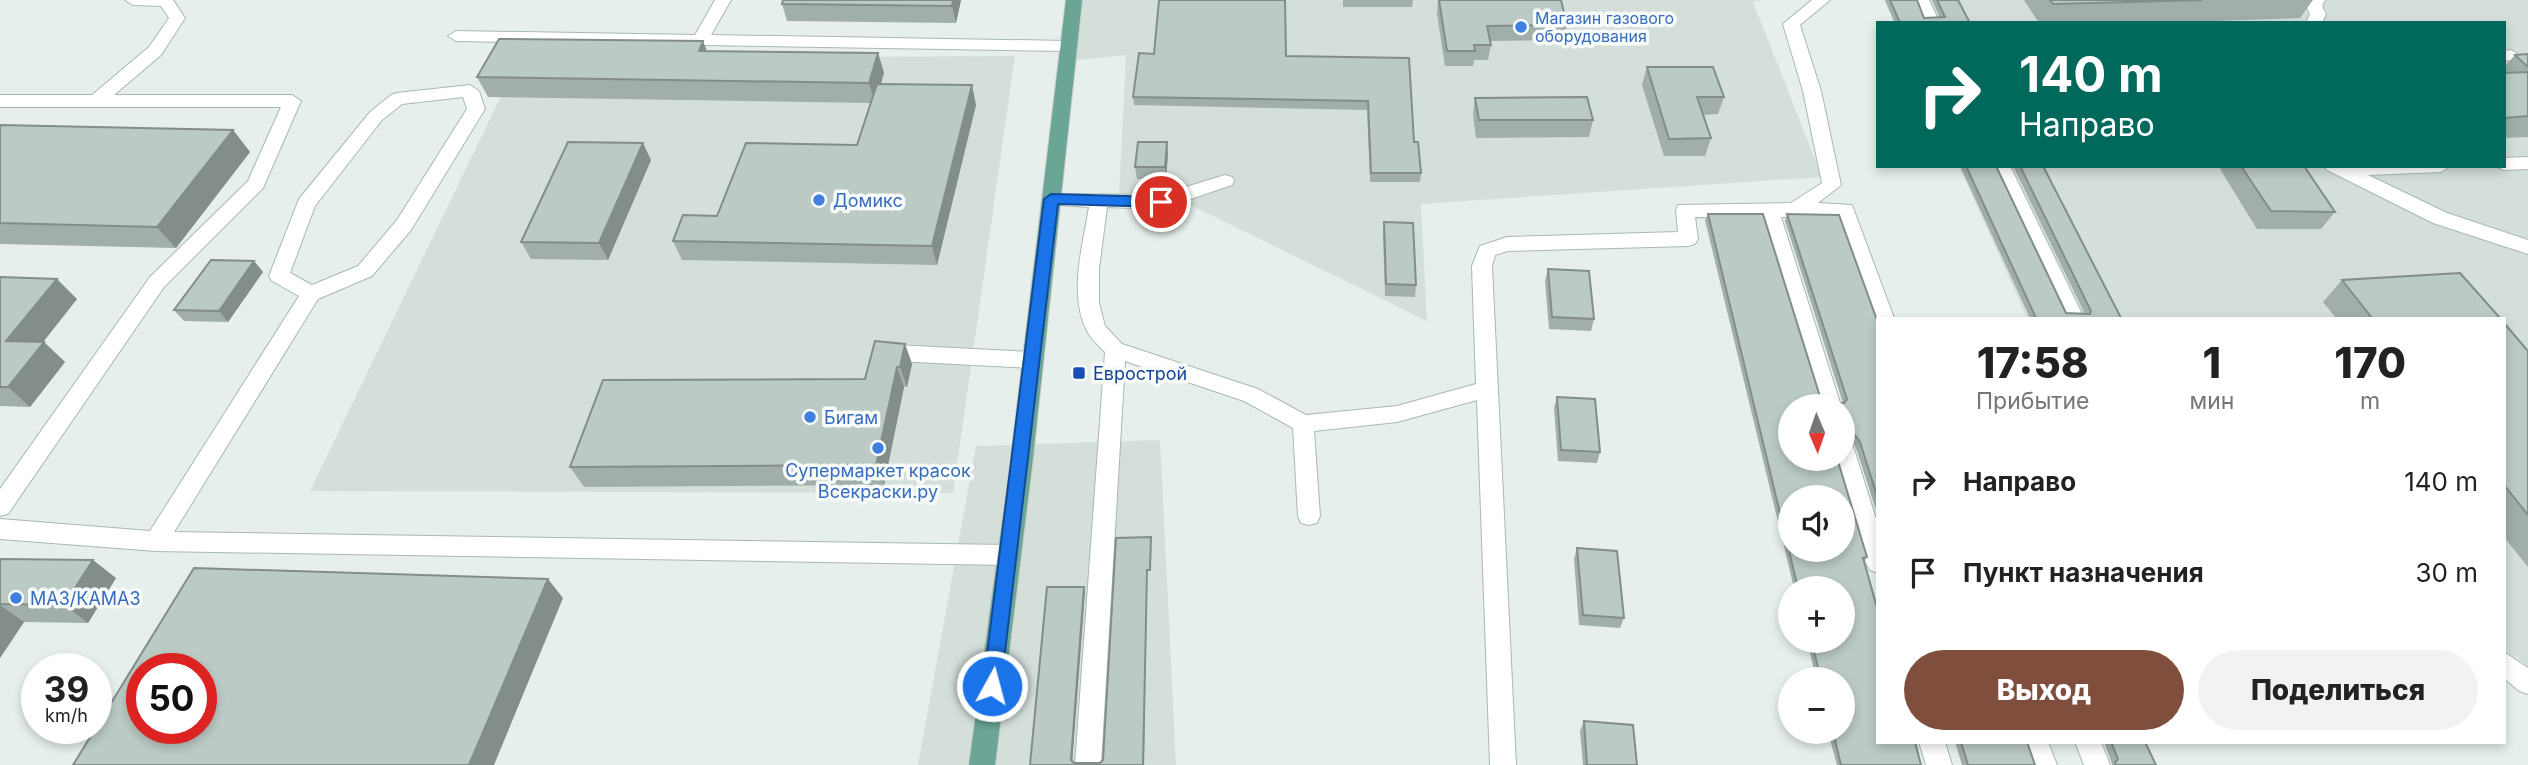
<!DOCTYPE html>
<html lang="ru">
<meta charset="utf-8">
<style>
:root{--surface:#fff;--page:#f2f2f2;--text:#222;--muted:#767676;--accent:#804e3d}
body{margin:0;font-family:Inter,sans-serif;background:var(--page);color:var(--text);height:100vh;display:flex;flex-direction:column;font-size:26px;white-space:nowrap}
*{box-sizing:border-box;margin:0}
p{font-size:23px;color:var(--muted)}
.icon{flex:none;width:38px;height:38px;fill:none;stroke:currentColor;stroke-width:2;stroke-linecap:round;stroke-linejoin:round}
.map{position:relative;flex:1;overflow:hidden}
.details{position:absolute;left:1876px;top:317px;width:630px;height:427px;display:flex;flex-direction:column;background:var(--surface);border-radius:0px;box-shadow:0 4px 10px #0003}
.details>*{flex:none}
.guide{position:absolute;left:1876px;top:21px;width:630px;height:147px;border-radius:0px;box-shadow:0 4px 10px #0003;background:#00695c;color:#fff;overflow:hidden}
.needle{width:46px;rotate:178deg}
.tools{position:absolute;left:1778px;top:394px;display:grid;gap:14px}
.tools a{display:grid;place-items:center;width:77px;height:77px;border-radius:50%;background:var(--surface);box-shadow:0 4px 10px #0003;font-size:35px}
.speed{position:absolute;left:21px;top:653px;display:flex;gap:14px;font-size:35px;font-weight:700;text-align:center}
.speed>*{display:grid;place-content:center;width:91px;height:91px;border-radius:50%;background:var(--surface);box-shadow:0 4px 10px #0003;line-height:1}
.speed small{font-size:18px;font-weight:400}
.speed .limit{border:10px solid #d22;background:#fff;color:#111}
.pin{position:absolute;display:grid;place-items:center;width:60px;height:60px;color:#fff;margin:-30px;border:4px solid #fff;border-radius:50%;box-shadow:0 2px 7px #0007}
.me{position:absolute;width:77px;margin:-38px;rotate:7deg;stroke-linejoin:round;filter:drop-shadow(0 0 5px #0008)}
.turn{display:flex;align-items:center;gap:24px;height:147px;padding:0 28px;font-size:32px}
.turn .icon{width:91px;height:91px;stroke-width:2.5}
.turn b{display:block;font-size:49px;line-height:60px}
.eta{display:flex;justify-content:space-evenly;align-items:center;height:119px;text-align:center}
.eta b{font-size:42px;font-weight:800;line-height:49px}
.action{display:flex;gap:14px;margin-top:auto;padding:14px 28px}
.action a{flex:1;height:80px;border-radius:42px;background:var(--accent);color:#fff;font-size:28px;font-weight:800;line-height:80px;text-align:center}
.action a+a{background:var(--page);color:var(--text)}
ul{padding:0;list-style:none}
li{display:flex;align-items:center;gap:21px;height:91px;padding:0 28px}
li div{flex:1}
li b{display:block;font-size:26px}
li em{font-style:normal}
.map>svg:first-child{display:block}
.built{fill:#d4dfda}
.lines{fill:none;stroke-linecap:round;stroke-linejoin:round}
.minor-casing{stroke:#a8b8b2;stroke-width:2}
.major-casing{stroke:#c2cac8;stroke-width:2}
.minor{fill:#fff;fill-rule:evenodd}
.major{fill:#6aa596;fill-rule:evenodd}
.wall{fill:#a1aea9}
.shaded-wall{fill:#838d89}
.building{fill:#bbcac4;stroke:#838d89;stroke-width:2;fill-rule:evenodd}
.route{fill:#1a73e8;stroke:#114b97;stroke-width:2}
.shop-dot{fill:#3f7fe0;stroke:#f7fbf9;stroke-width:2.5}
.transit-dot{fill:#1a4fb4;stroke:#f7fbf9;stroke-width:2.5}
.labels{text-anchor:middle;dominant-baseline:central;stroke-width:7;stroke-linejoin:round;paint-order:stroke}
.far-shop-label{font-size:16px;fill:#366cbe;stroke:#f7fbf9;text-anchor:start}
.shop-label{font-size:18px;fill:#366cbe;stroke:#f7fbf9;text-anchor:start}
.transit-label{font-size:18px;fill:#164399;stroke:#f7fbf9;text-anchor:start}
</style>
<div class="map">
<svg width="2528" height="765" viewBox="0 0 2528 765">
<rect width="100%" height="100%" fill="#e6efeb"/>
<path class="built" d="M1080,0H1763L1753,2L1822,177L1421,204L1427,321L1168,194L1119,195L1126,55L1069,61Z
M1884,0H2528V667L2516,657L2504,653V318H2027L1959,166H2504V23H1894Z
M1015,56L953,493L310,491L519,59Z
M1160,440L1176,765H918L976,446Z"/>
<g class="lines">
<g class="minor-casing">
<path id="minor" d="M125,0H173L185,18L161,55L114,95H292L301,101L263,188L164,287L8,514L0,516V489L150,277L248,181L281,107H0V95H92L149,47L169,18L161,6L133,5Z
M715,0H731L711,35L1069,41L1077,46L1069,51L456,41L448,36L456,31L695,35Z
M1812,0H1830L1800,25L1821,91L1841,185L1818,203L1852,205L1894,318H1878V324L1874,318L1838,217H1781L1841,406H1819L1763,218L1695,217L1698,239L1695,244L1688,246L1508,251L1495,255L1492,266L1516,765H1490L1477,400L1397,422L1314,431L1320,516L1317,523L1309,525L1301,523L1298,516L1293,428L1244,401L1125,361L1101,765H1075L1105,352C1099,346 1091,339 1087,331C1068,294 1083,245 1089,207L1044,204L1042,199L1044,194L1160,195L1225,175L1232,177L1234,181L1232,185L1161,209L1107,207L1099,269V303L1105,326L1122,344L1258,389L1306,415L1397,406L1476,384L1472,266L1480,246L1507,237L1678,232L1676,210L1678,205L1791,203L1822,183L1803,91L1783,24Z
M1913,0H1929L1940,23H1924Z
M2309,0H2325L2322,6L2326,14L2322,23H2306L2310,14L2306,6Z
M2511,50L2519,55L2517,59L2504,61V51Z
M470,85L479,91L485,109L411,230L372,276L318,299L174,532L1008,545L1016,548L1020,555L1016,562L1008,565L156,551L0,539V519L150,531L299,296L272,281L269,276L299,199L370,112L391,95L397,93ZM463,97L467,109L397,220L358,266L312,285L290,273L315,206L382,120L402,104Z
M2528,157V169L2504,170L2496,166H2504V158Z
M1992,166H2010L2084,318H2064Z
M2324,166H2450L2441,172L2368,175L2447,213L2528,240V254L2433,223L2327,170Z
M896,345L1033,352L1040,354L1043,360L1040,366L1033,368L896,361L889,359L886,353L889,347Z
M1843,440L1851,443L1854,449L1878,525V573L1870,570L1866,563L1835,458H1843Z
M2504,652L2528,668V694L2519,691L2504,678Z
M1919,742H1945L1952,765H1926Z
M2022,742H2048L2057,765H2031Z
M2075,742H2101L2110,765H2084Z"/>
</g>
<g class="major-casing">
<path id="major" d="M1066,0H1082L1032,466L995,765H969L1010,466Z"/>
</g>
<use href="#minor" class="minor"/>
<use href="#major" class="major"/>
</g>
<path class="wall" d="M961,0L956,23L787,21L782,4Z
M1343,0H1413L1412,7H1343Z
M1438,0L1567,25L1564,40L1490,41L1491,45L1488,60H1474L1473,66H1445L1437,14Z
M1885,0H1917L1924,18H1940L1932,0H1958L1970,23H1895Z
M2024,0H2313L2300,18L2154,23H2039Z
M707,51L878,53L884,73L881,84L976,105L937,265L682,260L673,241L717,216L857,145L871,103L488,97L477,77Z
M2528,54V137L2504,138V67L2515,55Z
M1286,56L1409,58L1414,142L1421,173L1420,182H1370L1367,110L1134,105L1133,97Z
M1647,67L1724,97L1718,114L1702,115L1711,138L1705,156H1664L1642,85Z
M1475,98L1593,120L1589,137L1476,138L1473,115Z
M0,125L233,130L250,152L176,248L0,244Z
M1168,154L1166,179H1137L1135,167Z
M651,160L608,260L531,259L521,242Z
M1960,166H1996L2066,313L2085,314L2013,166H2043L2121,318H2030Z
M2222,166H2304L2335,212L2321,229H2257L2220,169Z
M1708,214L1822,403H1843L1785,221L1787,214L1878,323V516L1856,448L1852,441L1844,438L1843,451V406H1790L1867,557L1864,562L1921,765H1837L1828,732H1843V679H1816L1807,640H1843V588H1794L1705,220Z
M1384,222L1416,285L1415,297L1385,296L1383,234Z
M254,261L263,272L228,322L184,321L174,310Z
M1548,269L1594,319L1591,331L1549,329L1545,281Z
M0,277L77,299L43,342L65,362L30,407L0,406Z
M2342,280L2500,318H2336L2323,302Z
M2504,323L2528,351V567L2504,537Z
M905,344L912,364L907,387H904L884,485L584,487L570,467L865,379Z
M1557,397L1600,452L1597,463L1558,461L1554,408Z
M1577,548L1624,618L1620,628L1579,625L1574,559Z
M0,559L116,578L88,623L24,622L0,658Z
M1584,721L1637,765H1583L1580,731Z
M1955,742H2027L2035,765H1962Z
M2104,742H2145L2156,765H2112V764Z"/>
<path class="shaded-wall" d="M953,0H961L956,23L952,6Z
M703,41L711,61L699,51Z
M878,53L884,73L875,103L869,83Z
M972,85L976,105L937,265L932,246Z
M233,130L250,152L176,248L157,227Z
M1167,142L1168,154L1166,179L1165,167Z
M643,143L651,160L608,260L599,243Z
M254,261L263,272L228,322L219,311Z
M57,279L77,299L28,361L6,341Z
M44,342L65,362L30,407L8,387Z
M905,344L912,364L907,387L900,367Z
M897,367L904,387L884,485L876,465Z
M93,560L116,578L88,623L64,605Z
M1147,570L1144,765H1143Z
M548,579L563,598L494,765H469Z
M1084,587L1085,592L1072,765L1071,760Z
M0,605L24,622L0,658Z"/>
<path class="building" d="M783,0H953L952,6L782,4Z
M1159,0H1285L1286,56L1409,58L1414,142H1418L1421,173H1371L1368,101L1133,97L1139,53L1154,54Z
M1439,0H1561L1567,25L1487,26L1491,45H1474L1475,51H1447Z
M1890,0H1917L1924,18L1945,17L1937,0H1958L1970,23H1900Z
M2050,0H2202L2053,4Z
M499,39L703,41L699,51L878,53L869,83L477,77Z
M2528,54V67L2515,55Z
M1647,67H1713L1724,97H1697L1711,138L1669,139Z
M2528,72V116L2504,118V73Z
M877,84L972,85L932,246L673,241L683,215L717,216L746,143L857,145Z
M1587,97L1593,120H1479L1475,98Z
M0,125L233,130L157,227L0,223Z
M568,142L643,143L599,243L521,242Z
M1138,142H1167L1165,167H1135Z
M1966,166H1996L2066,313L2090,314L2091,311L2020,166H2043L2121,318H2036Z
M2241,166H2304L2335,212L2271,211Z
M1708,214H1763L1822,403H1844L1847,399L1787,214L1839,215L1878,323V499L1860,442L1855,435L1847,432L1844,434L1843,450V406H1790V458H1837L1867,557L1863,558L1878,611V742H1915L1921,765H1841L1833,732H1843V679H1821L1811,640H1843V588H1798ZM1790,497H1843V550H1790Z
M1384,222L1413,223L1416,285L1386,284Z
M211,260L254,261L219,311L174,310Z
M1548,269L1589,271L1594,319L1552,317Z
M2460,273L2500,318H2372L2342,280Z
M0,277L57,279L6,341L44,342L8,387H0Z
M2504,323L2528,351V515L2504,485Z
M875,341L905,344L900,367H897L876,465L570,467L603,380L865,379Z
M1557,397L1595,399L1600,452L1561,450Z
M1151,537L1150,570H1147L1143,765H1030L1047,587H1084L1071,760L1074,763H1100L1103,760L1116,538Z
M1577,548L1617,551L1624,618L1583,615Z
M0,559L93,560L64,605L0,604Z
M194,568L548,579L469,765H73ZM142,668H201V728H142Z
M1584,721L1633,725L1637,765H1587Z
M1961,742H2027L2035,765H1968Z
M2111,742H2145L2156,765H2116L2115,763L2118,759Z"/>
<path class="route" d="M1051,194L1161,197L1168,202L1161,207L1058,204L1001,686L999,692L992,695L985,692L983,686L1044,199Z"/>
<g class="shop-dot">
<circle cx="1521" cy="27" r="7"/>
<circle cx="819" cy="200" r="7"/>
<circle cx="810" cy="417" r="7"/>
<circle cx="878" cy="448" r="7"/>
<circle cx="16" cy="598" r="7"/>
</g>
<rect class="transit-dot" x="1072" y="366" width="14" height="14" rx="3.5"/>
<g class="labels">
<g class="far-shop-label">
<text x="1535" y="18">Магазин газового<tspan x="1535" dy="18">оборудования</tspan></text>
</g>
<g class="shop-label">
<text x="833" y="200">Домикс</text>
<text x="824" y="417">Бигам</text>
<text x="878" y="470" text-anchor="middle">Супермаркет красок<tspan x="878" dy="21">Всекраски.ру</tspan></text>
<text x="30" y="598">МАЗ/КАМАЗ</text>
</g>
<g class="transit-label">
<text x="1093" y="373">Еврострой</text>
</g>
</g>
</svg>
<div class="tools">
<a><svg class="needle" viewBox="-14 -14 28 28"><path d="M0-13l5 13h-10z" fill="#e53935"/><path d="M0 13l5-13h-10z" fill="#767676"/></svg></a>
<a><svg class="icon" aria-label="sound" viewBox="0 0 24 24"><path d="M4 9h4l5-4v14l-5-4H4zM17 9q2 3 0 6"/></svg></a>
<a>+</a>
<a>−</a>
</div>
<div class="speed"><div>39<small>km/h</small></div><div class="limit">50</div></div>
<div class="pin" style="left:1161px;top:202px;background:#d93025"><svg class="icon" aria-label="arrive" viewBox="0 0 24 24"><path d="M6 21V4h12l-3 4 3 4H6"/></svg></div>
<svg class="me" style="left:992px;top:686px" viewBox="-20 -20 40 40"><circle r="17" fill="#1a73e8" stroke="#fff" stroke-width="3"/><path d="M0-11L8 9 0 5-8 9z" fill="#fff"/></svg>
<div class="guide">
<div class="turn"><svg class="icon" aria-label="right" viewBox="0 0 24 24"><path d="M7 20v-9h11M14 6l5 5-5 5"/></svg><div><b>140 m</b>Направо</div></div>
</div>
<section class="details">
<div class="eta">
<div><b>17:58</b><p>Прибытие</p></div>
<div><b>1</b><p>мин</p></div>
<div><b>170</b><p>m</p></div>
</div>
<ul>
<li><svg class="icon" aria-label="right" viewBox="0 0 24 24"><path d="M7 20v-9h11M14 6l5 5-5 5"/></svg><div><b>Направо</b></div><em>140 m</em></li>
<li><svg class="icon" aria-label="arrive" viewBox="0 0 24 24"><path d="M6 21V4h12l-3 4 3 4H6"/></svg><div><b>Пункт назначения</b></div><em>30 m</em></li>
</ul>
<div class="action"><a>Выход</a><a>Поделиться</a></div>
</section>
</div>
